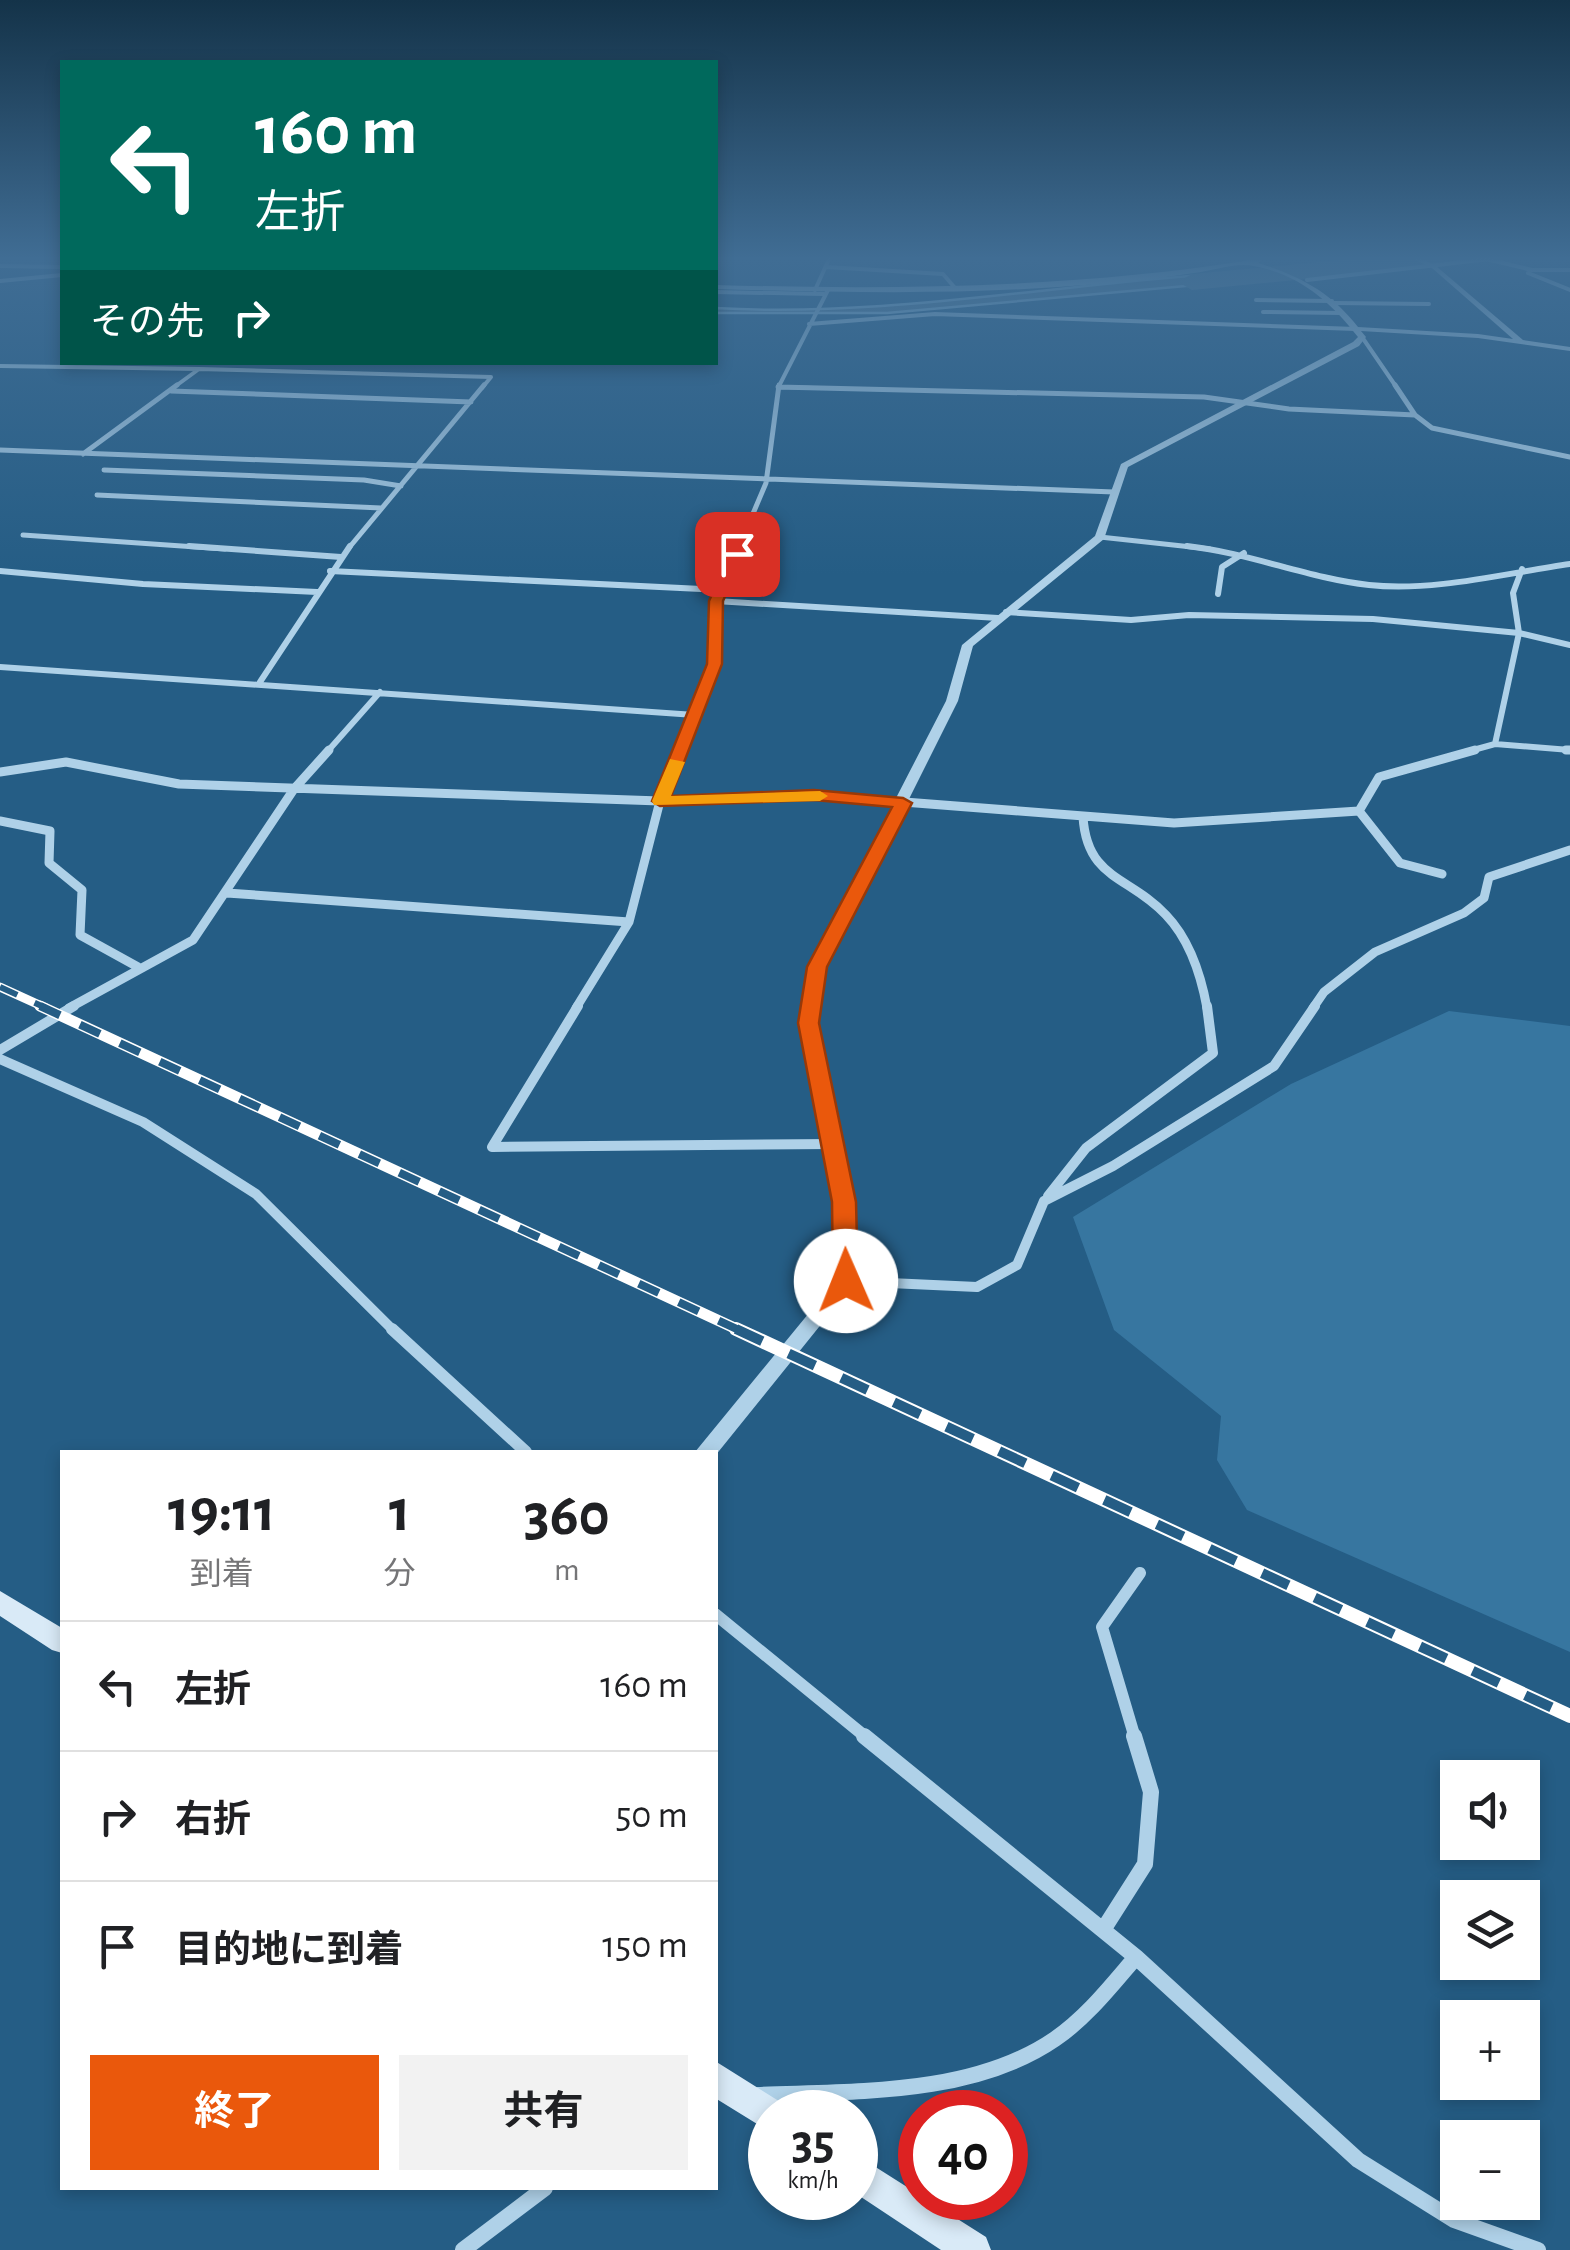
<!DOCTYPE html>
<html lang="ja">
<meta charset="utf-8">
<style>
:root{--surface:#fff;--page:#f2f2f2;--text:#202124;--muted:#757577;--line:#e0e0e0;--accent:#ea580c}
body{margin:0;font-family:"Alegreya Sans","Noto Sans JP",sans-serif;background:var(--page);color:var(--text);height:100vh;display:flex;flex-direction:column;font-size:38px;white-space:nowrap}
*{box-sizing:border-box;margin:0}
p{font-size:32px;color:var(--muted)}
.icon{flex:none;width:55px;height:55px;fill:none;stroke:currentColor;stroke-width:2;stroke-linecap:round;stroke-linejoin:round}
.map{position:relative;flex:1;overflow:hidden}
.panel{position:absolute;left:60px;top:1450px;width:658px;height:740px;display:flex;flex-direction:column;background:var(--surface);border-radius:0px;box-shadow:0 5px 15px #0003}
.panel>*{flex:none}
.hud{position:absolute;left:60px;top:60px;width:658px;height:305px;border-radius:0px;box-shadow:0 5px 15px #0003;background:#00695c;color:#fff;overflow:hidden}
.tools{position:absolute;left:1440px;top:1760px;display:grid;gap:20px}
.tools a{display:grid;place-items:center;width:100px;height:100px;border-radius:0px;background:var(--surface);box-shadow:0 5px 15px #0003;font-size:50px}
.speed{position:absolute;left:748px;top:2090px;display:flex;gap:20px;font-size:50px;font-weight:700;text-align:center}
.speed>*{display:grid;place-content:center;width:130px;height:130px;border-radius:50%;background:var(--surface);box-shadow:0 5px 15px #0003;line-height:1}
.speed small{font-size:25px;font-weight:400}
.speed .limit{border:15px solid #d22;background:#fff;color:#111}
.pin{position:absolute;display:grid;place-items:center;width:85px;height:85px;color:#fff;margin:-42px;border-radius:20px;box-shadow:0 5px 15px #0006}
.me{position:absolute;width:110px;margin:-55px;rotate:359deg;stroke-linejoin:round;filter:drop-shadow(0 0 8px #0008)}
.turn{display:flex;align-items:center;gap:35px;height:210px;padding:0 30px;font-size:45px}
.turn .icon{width:130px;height:130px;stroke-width:2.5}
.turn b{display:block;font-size:70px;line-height:85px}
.then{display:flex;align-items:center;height:95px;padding:0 30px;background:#0003;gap:20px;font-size:38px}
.eta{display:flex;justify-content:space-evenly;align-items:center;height:170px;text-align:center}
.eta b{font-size:60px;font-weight:700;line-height:70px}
.cta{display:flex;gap:20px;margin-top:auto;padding:20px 30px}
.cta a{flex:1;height:115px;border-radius:0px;background:var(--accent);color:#fff;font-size:40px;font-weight:700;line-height:115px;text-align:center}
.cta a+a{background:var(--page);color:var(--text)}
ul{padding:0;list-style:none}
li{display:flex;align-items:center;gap:30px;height:130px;padding:0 30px;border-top:2px solid var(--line)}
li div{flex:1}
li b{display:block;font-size:38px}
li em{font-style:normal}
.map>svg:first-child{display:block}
.green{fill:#3776a0}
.water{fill:#5c839e;stroke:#a3cee9;stroke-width:2.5}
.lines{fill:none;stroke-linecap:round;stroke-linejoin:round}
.river{fill:#5c839e;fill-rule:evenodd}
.minor-far6{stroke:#afd1e8;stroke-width:4}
.minor-far5{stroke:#afd1e8;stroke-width:5}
.minor-far4{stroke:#afd1e8;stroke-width:6}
.minor-far3{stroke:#afd1e8;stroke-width:9}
.minor-far2{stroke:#afd1e8;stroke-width:10}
.minor-far1{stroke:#afd1e8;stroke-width:12}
.minor{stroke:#afd1e8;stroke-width:16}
.tertiary{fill:#afd1e8;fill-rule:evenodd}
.secondary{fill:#d9eaf7;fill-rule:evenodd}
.rail-far2-casing{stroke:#fff;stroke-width:9}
.rail-far1-casing{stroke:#fff;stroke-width:11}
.rail-casing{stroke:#fff;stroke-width:14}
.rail-far2{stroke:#255d85;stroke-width:6;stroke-dasharray:19;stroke-linecap:butt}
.rail-far1{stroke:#255d85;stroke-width:8;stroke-dasharray:22;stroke-linecap:butt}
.rail{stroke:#255d85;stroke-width:10;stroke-dasharray:29;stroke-linecap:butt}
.route{fill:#ea580c;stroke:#983908;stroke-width:2.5}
.slow{fill:#f59e0b}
</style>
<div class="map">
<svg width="1570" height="2250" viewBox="0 0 1570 2250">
<rect width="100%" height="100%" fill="#255d85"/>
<path class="green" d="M1449,1011L1570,1026V1652L1247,1510L1217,1460L1221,1416L1114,1330L1073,1217L1291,1084Z"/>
<path class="water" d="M1280,271L1297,276L887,313H715V308C905,319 1091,276 1280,271Z"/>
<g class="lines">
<path class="river" d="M1351,259H1445L1432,267L1192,290L1178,282L1192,274Z"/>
<path class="minor-far6" d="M1486,259L1532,270H1570
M826,267L943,274L955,288
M1528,273L1570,290
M1307,280L1489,259
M0,281L62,275
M815,290L829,259
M715,292L824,294
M1256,300L1332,301
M1334,303L1429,304
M1263,312L1342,313
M809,324L935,314L1356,329
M1362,337L1397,388
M0,366L199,369L173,388
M199,369L491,377L482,388
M778,387L814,388
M778,388L828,290"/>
<path class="minor-far5" d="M1395,385L1415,415L1432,428L1570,457
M778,387L1204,397L1289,409L1415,415
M171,391L471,402
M0,450L1114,492
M83,454L177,385
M104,470L364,480L401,486
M97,495L381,508
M23,535L225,549
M1100,537L1210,549
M348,549L484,385
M738,549L766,483L779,385"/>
<path class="minor-far4" d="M189,546L341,557
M1187,546C1250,553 1307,578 1369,585C1434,592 1506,573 1570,564
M0,571L143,584L317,592
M330,571L722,590
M1218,594L1222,567L1244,553
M716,601L998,618
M1006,612L1131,620L1189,615L1373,619L1519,633L1570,645
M0,667L695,715
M260,682L350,546
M1495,744L1570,750
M327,752L380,692
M679,752L714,664L716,601L739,546
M1466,752L1495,744L1519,633L1513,593L1522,569"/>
<path class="minor-far3" d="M1566,750H1570
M0,772L66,762L179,784L660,801L814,795L1174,823L1359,811L1379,777L1475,750
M1359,811L1400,863L1442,874
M1083,817C1087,880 1130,876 1166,915C1190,940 1201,975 1207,1008
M0,821L50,831L49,863L82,890L80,935L138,967
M227,893L629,922
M69,1008L193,940L294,789L329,750
M576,1008L629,922L660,801L680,750
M1313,1008L1324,992L1375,952L1464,913L1484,898L1489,877L1570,850"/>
<path class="minor-far2" d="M578,1006L492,1147L833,1144
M0,1050L74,1006
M0,1059L143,1122L256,1194L394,1331
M1048,1196L1086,1148L1213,1053L1207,1006
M846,1281L977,1287L1017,1265L1044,1201L1113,1166L1274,1066L1315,1006"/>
<path class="minor-far1" d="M392,1329L526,1452
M715,1614L867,1738
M1135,1738L1102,1627L1140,1573"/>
<path class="minor" d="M864,1736L1136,1957L1358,2160L1454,2220L1538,2250
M1103,1930L1145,1864L1151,1792L1134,1736
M758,2095C854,2091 972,2096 1055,2039C1087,2017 1111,1986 1136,1957
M463,2250L545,2188"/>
<path class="tertiary" d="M1258,259L1261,261L1258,263C1300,276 1331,292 1358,327L1478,334L1513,339L1432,268L1414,259H1422L1436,266L1523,340L1570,347V351L1478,338L1361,331L1366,337L1359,346L1128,467L1104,539L973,646L958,701L825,967L817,1023L853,1202L856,1281L715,1456V1452H695L836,1280L835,1202L801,1023L809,967L946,701L962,645L1095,536L1121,464L1353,342L1358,337C1330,301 1300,275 1254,266C1236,262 1212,271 1194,273C1149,280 1103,284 1058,287C944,295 829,292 715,289V285C897,290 1078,288 1258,259Z
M0,264L62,265V269L0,268Z"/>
<path class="secondary" d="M0,1591L62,1628V1653L52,1650L0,1616Z
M715,2061L782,2103L786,2112H770V2132L715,2098Z
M855,2154L986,2237L991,2250H941L855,2193Z"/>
<g class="rail-far2-casing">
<path id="rail-far2" d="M0,987L46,1008"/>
</g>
<g class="rail-far1-casing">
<path id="rail-far1" d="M40,1006L741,1331"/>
</g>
<g class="rail-casing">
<path id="rail" d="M736,1329L1570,1716"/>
</g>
<use href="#rail-far2" class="rail-far2"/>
<use href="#rail-far1" class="rail-far1"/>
<use href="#rail" class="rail"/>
</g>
<linearGradient id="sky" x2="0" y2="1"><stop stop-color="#143349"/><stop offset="0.45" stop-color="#406d94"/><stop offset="1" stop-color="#406d94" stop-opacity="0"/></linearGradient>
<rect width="1570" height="574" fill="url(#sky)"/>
<path class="route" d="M737,550L744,554L723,601L722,664L671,796L814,790L903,798L912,803L827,967L819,1023L856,1202L858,1281L846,1290L833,1281L832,1202L798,1023L807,967L892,807L814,800L660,806L652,801L707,664L709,601L730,554Z"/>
<path class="slow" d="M670,759L685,762L671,796L820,791L828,796L820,801L654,805L652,801Z"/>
</svg>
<div class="tools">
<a><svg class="icon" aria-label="sound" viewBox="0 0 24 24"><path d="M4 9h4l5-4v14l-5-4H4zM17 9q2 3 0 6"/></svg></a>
<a><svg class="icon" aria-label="layers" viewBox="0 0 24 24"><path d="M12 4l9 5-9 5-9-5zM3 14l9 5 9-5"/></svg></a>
<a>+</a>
<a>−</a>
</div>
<div class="speed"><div>35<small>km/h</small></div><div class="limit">40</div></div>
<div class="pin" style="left:737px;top:554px;background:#d93025"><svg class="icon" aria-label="arrive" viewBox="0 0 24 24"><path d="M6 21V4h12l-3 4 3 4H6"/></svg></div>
<svg class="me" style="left:846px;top:1281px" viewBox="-20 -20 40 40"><circle r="19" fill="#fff"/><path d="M0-13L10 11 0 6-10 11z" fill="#ea580c"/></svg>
<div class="hud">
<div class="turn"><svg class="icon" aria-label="left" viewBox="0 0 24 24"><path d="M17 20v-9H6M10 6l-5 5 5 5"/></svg><div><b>160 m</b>左折</div></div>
<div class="then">その先<svg class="icon" aria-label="right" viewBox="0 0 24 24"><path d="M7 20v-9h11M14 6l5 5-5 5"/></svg></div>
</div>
<section class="panel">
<div class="eta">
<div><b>19:11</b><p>到着</p></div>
<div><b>1</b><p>分</p></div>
<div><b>360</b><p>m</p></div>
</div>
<ul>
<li><svg class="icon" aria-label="left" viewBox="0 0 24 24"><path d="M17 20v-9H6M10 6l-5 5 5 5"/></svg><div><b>左折</b></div><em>160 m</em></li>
<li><svg class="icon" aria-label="right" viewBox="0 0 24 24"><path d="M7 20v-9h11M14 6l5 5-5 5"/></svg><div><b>右折</b></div><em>50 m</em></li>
<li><svg class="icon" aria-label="arrive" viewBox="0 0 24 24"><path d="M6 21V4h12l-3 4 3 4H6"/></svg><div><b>目的地に到着</b></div><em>150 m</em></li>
</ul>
<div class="cta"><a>終了</a><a>共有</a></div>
</section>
</div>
